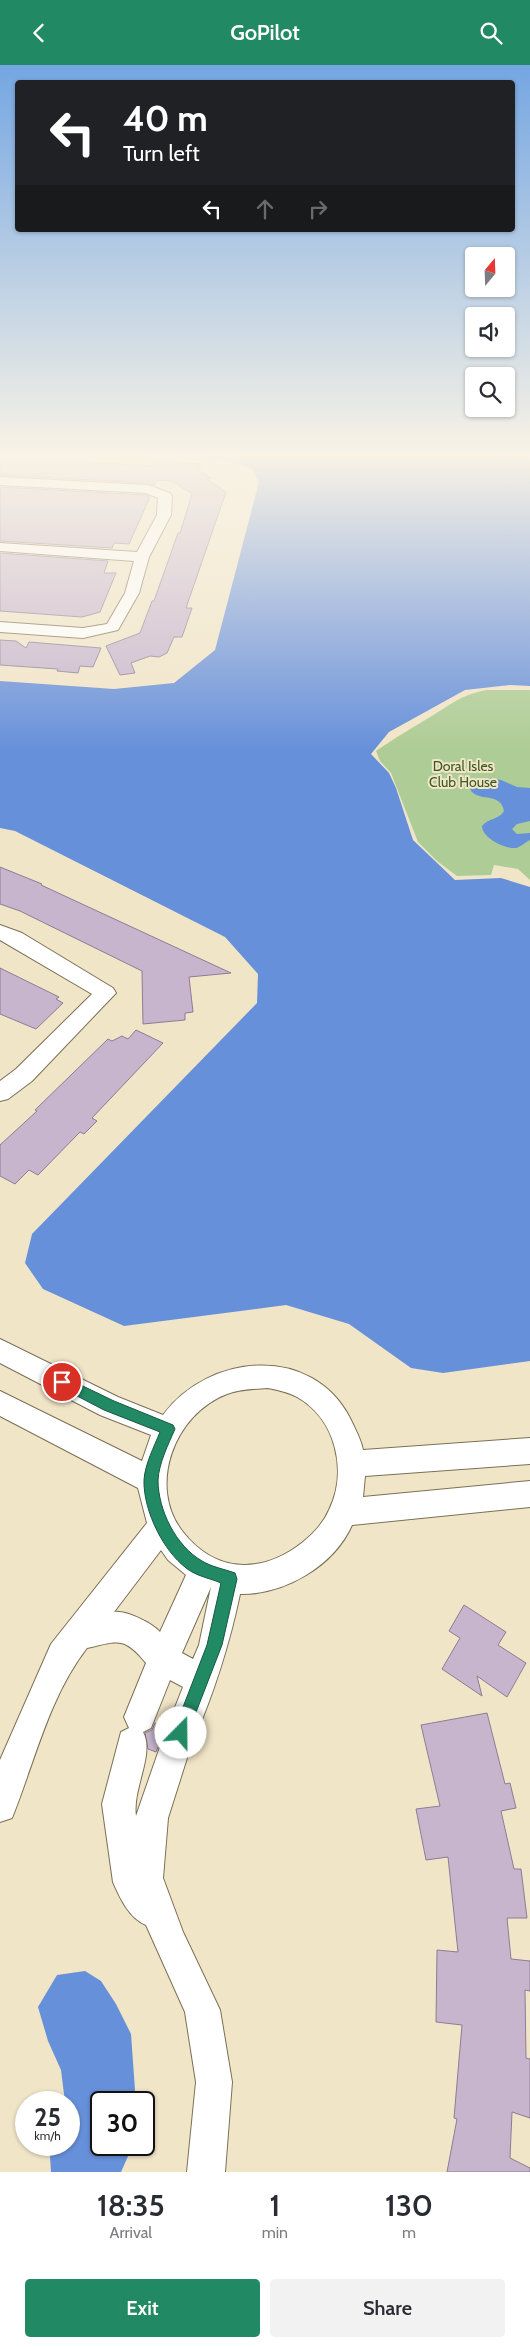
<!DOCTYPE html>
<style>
:root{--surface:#fff;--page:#f2f2f3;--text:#2b2b33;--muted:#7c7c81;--accent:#228965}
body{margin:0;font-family:Cabin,sans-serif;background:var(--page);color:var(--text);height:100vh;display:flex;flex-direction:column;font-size:19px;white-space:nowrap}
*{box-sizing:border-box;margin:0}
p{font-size:16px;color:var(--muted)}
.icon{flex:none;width:28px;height:28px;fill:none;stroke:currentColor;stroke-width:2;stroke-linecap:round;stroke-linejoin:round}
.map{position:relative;height:2107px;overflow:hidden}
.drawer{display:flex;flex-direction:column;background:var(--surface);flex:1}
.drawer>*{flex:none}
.top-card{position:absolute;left:15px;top:15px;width:500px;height:152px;border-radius:5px;box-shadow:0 1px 4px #0004;background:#202124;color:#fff;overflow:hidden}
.needle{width:32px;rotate:19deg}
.controls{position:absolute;left:465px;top:182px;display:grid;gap:10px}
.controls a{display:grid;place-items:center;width:50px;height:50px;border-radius:5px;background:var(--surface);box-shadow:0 1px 4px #0004;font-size:25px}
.speed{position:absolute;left:15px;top:2026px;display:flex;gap:10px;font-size:25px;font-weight:700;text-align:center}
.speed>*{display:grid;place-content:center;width:65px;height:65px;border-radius:50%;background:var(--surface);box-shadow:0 1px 4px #0004;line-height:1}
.speed small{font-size:12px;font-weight:400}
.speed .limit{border:2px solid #111;border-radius:8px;background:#fff;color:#111}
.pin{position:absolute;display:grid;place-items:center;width:42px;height:42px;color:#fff;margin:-21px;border:2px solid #fff;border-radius:50%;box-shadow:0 1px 5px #0007}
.me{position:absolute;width:55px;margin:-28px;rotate:22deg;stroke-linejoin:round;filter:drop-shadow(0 0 4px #0008)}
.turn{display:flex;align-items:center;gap:18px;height:105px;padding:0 25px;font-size:22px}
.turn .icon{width:65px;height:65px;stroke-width:2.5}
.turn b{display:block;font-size:35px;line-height:42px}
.lanes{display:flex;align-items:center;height:48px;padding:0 25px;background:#0003;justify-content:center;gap:25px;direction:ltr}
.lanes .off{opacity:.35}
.eta{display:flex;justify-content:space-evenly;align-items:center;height:85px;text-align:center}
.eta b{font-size:30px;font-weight:600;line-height:35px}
.cta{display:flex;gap:10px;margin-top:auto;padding:10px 25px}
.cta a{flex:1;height:58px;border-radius:5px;background:var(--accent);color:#fff;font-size:20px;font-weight:600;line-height:58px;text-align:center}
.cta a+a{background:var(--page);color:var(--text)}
header{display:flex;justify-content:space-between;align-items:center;height:65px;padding:0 25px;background:var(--accent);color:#fff;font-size:22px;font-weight:600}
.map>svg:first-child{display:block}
.green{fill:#aecc95}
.water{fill:#6790da}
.building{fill:#c7b5ce;stroke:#8d7c94}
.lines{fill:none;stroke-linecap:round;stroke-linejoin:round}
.minor-casing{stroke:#7a7056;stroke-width:2}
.minor{fill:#fff;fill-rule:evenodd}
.route{fill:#228965;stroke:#165942}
.labels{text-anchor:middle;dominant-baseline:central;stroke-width:4;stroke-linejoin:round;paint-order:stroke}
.far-park-label{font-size:14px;fill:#3c5920;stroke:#f1e5c8}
</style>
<header><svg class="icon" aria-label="back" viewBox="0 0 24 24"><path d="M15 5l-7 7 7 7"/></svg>GoPilot<svg class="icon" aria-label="search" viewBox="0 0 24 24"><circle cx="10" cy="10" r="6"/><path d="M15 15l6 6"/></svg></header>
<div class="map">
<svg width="530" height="2107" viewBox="0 0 530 2107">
<rect width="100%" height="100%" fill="#f1e5c8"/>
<path class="green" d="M487,625H530V815L518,804L494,800L491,810L457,811L437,796L418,777L391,708L380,696L376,686C396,672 414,662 435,649C454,637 464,629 487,625Z"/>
<path class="water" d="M159,390H530V621L510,620L465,625L389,667L371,689L389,708L396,723L413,775L455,815L501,813L530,822V1296L443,1308L411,1303L349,1259L286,1240L124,1261L43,1224L25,1198L32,1169L257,938L258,909L225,872L15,766L0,763V616L114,624L174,618L215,585L259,417L252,404L221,394Z
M489,713L501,715L517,722L530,723V756L517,759L512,764L517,769L530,768V775C525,777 521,782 516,783C505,784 482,773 482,761C488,753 499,755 504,746C501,727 480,737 471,726L470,722L476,716Z
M85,1906L101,1916L116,1939L131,1969L135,2025L134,2037L101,2038V2080H130L129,2089L121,2107H51L50,2092L54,2080H69V2038L65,2037L61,2005L48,1976L38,1942L57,1910Z"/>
<path class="building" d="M0,392L152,401L155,396L200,399L198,405L211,413L207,414L226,427L186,543H192L182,572H174L167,588L159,592L150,591L131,598L135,608L120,610L106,581L140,568L152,536H154L178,468H180L192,429L172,416L157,415L155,420L148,418L0,410Z
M0,422L146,430L150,432L129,479L114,478L112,483L0,476Z
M0,488L108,496L104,508H116L100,547L82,552L0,546Z
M0,575L16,576L26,583L29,577L101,583L93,602L80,601L78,608L57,606L58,604L0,600Z
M0,802L42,819L41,820L231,908L189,912L193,947L185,948V955L143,959L142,906L20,846L0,839Z
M0,903L59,932L56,934L63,938L36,964L0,949Z
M136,965L163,978L92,1053L97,1056L84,1069L80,1067L38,1110L29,1105L15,1119L0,1111V1080L37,1046L35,1045L108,974L112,976L122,971L128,974Z
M464,1540L506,1567L498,1580L526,1598L507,1632L477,1611L482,1631L442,1604L460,1573L449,1566Z
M487,1648L505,1719L510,1718L516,1743L501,1746L514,1804H521L527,1853H507L511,1894L530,1896V1926L525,1925L526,1993L530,1994V2053L512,2047L510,2093L530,2103V2107H447L457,2054L454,2053L462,1960L436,1957L437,1885L458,1887L448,1792L426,1795L416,1744L440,1741L421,1660Z
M155,1658L165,1662L163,1669L167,1677L159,1680L156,1687L148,1684L145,1668L152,1665Z"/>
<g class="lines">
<g class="minor-casing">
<path id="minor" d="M0,412L148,420L170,428L172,431L171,450L149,492L139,528L118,565L83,573L0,567V557L83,563L107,559L125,528L134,496L0,486V478L137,487L157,450L158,433L146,428L0,420Z
M0,860L22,868L113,923L116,928L32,1016L8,1034L0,1036V1016L16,1004L92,929L0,875Z
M0,1274L118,1332L163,1350C209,1288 312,1279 350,1353C355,1364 361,1374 363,1385L530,1373V1399L365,1411L363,1432L530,1416V1442L352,1460C334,1501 284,1530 240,1529C229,1582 213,1630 192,1679L183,1683L187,1693L168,1753L163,1813L183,1867L220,1945L232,2017L225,2107H187L196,2017L185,1947L146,1860C129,1853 120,1833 113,1817L102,1739L121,1667L129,1663L124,1652L146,1598C124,1571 118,1576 87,1583C49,1632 35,1696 12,1753L0,1757V1695L51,1579L147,1458L138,1423L0,1351V1326L142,1396L151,1370L100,1350L0,1298ZM268,1323C278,1325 288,1327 297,1332C336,1354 348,1406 329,1445C324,1457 313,1469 303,1477C263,1509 216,1509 183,1467C147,1422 174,1349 227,1329C240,1324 254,1324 268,1323ZM161,1485L168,1495L186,1510L160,1567C152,1558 126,1545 114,1547ZM211,1522L199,1580L193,1594L182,1588ZM170,1615L183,1622L165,1668L169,1678L160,1682L136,1751C132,1724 155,1689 143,1667L151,1663Z"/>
</g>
<use href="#minor" class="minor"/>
</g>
<linearGradient id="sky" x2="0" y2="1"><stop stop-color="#74a6e2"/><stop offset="0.57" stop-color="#f9f3e6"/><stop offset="1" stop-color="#f9f3e6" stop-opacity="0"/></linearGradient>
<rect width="530" height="685" fill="url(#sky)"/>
<path class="route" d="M62,1311L114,1336L173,1360L175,1364C168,1380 159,1398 158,1415C158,1445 176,1481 202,1496C212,1502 224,1504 235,1508L237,1514L222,1580L186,1673L181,1676L175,1673L173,1668L207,1580L221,1518C212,1514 201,1512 192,1507C165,1491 143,1446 144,1415C145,1399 154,1382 160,1367L104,1345L58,1321L56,1317L58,1313Z"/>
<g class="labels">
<g class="far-park-label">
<text x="463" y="701">Doral Isles<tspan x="463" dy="16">Club House</tspan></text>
</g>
</g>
</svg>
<div class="controls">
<a><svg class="needle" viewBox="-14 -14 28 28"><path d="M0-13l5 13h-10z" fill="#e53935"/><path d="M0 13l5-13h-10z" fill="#7c7c81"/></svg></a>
<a><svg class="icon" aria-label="sound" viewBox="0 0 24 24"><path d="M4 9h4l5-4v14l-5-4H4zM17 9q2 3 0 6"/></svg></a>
<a><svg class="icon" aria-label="search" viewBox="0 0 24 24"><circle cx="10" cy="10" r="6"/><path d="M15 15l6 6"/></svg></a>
</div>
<div class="speed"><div>25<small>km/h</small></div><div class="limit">30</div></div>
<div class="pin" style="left:62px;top:1317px;background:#d93025"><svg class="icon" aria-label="arrive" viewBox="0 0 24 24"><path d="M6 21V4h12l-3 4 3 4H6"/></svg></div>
<svg class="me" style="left:181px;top:1668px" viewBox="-20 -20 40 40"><circle r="19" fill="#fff"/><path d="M0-13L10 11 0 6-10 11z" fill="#228965"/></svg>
<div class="top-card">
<div class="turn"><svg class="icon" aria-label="left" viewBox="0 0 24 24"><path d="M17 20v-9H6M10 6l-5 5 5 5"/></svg><div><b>40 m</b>Turn left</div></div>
<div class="lanes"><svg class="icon" aria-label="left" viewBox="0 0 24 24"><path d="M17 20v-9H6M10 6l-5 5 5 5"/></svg><svg class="icon off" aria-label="ahead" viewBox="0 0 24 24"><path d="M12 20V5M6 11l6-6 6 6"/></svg><svg class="icon off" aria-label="right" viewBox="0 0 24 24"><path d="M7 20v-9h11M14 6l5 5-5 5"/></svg></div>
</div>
</div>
<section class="drawer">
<div class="eta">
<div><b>18:35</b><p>Arrival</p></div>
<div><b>1</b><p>min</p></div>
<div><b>130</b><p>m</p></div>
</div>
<div class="cta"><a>Exit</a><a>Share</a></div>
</section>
